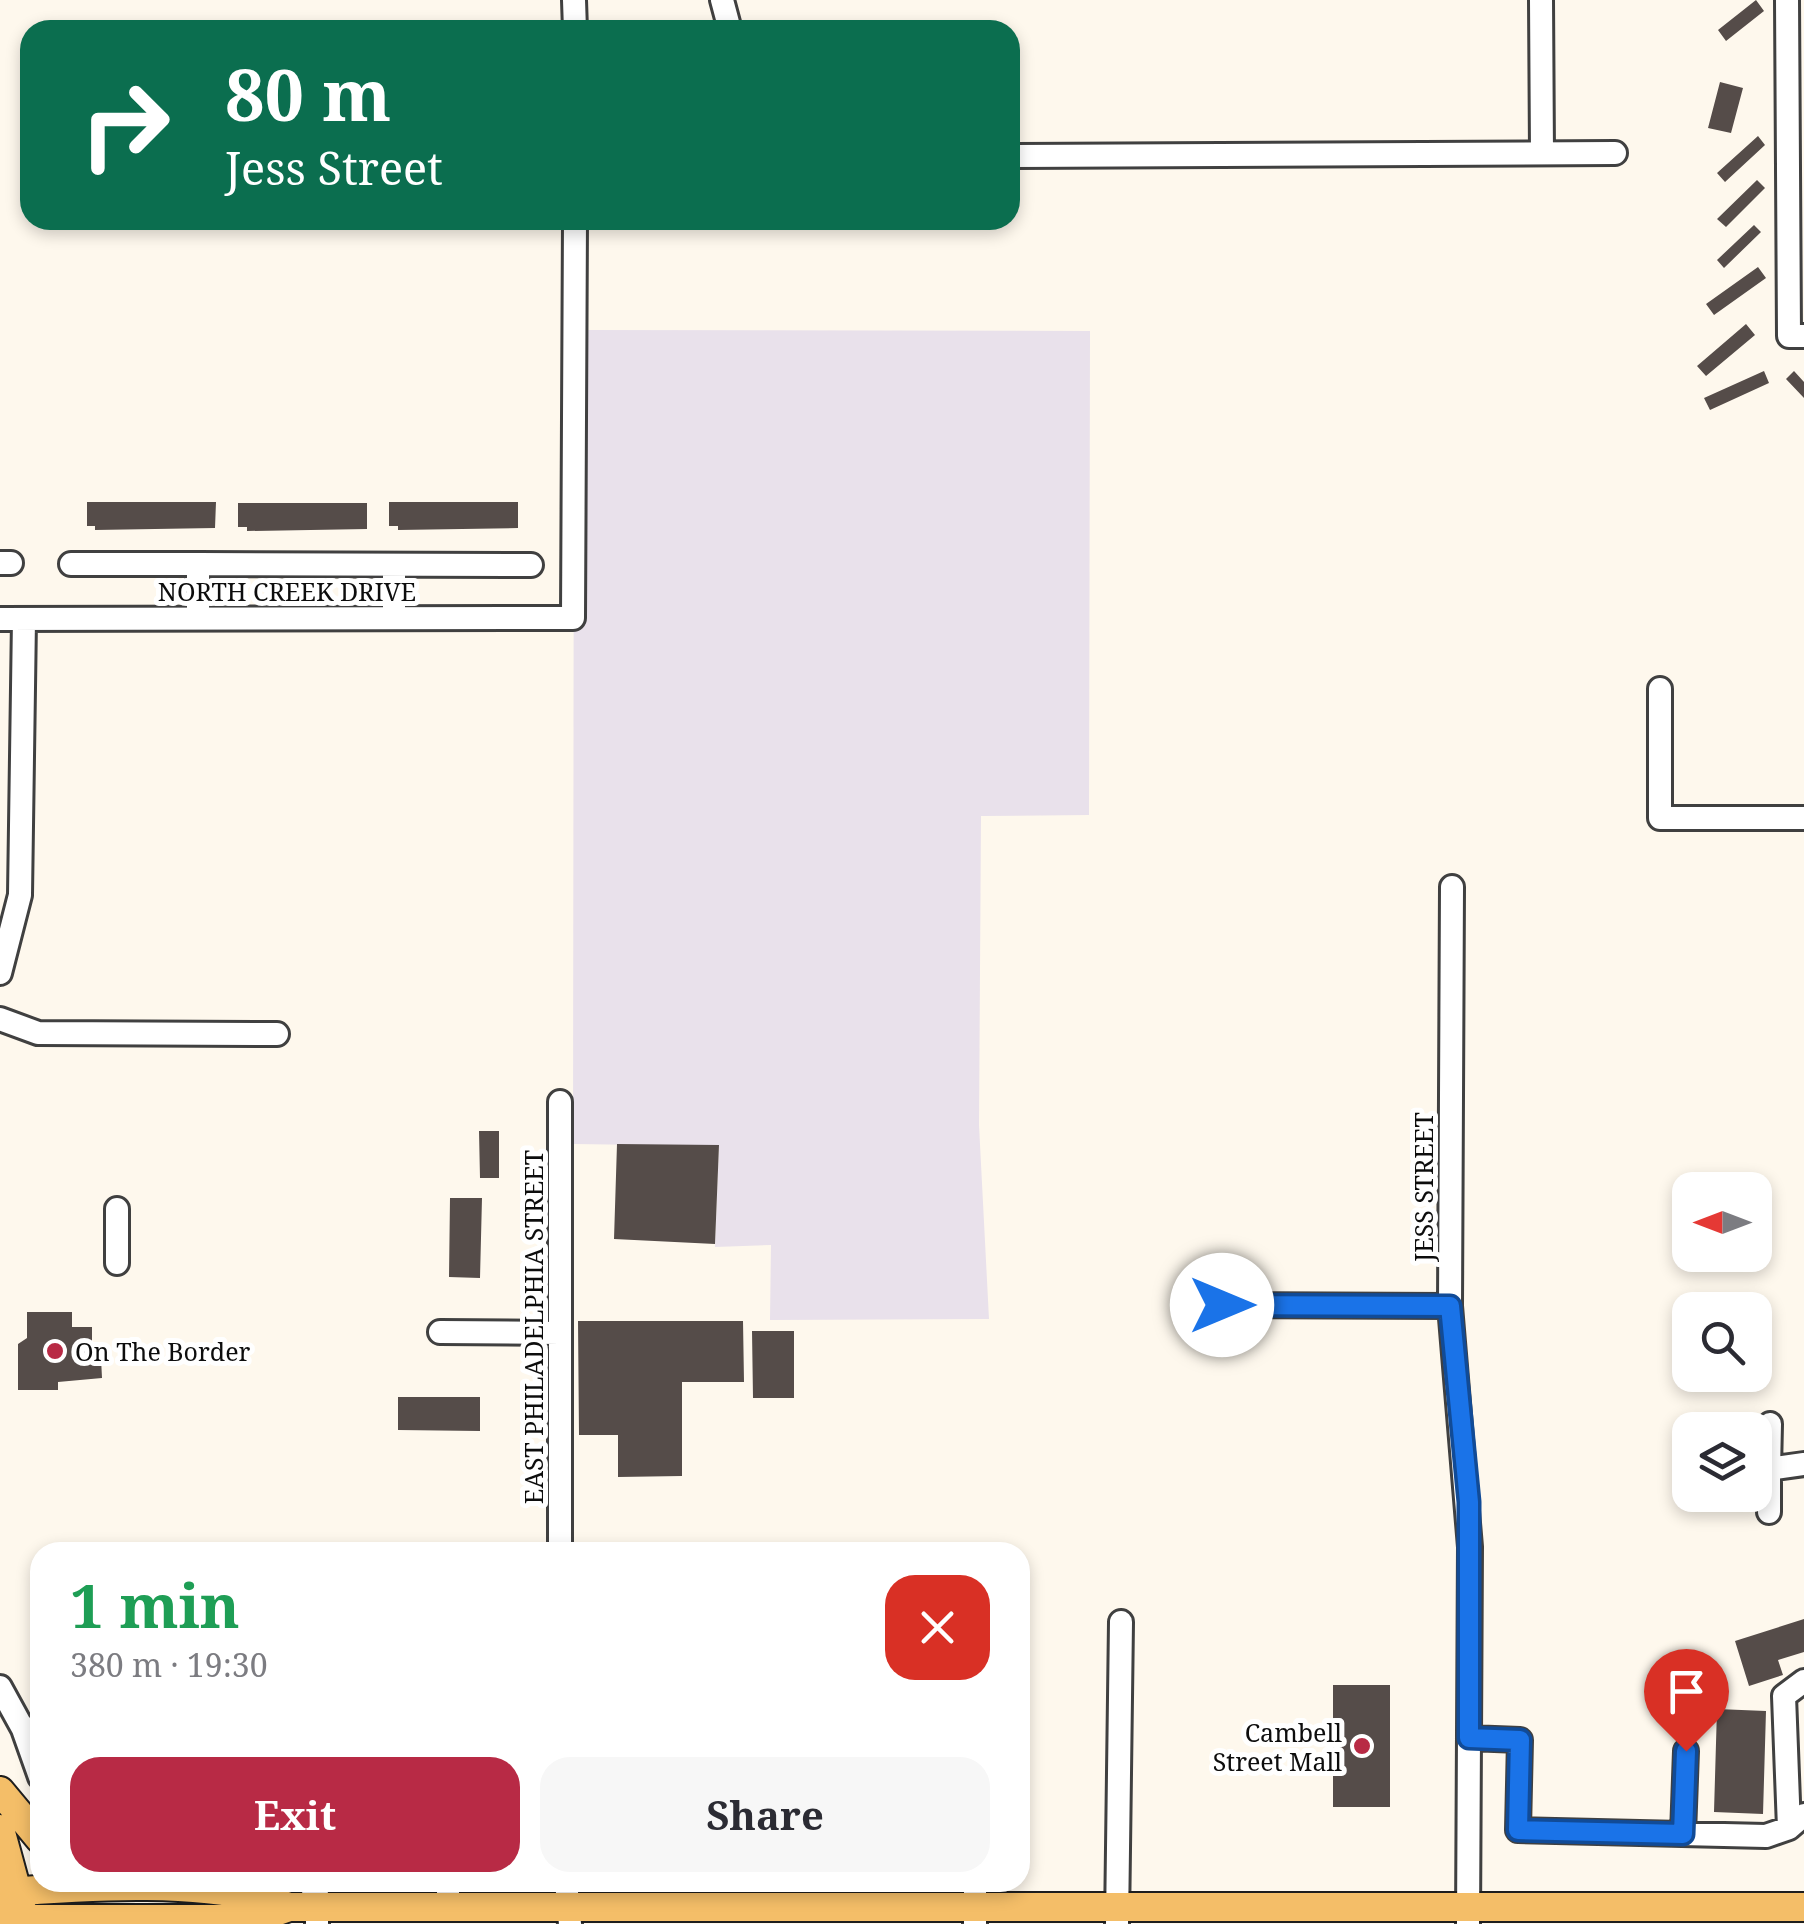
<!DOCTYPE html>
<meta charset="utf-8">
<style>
:root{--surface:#fff;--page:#f7f7f7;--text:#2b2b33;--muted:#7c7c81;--accent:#b82a45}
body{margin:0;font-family:"Noto Serif",serif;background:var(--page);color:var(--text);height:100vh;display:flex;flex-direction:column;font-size:38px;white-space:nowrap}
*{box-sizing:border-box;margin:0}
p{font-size:32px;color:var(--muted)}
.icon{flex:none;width:55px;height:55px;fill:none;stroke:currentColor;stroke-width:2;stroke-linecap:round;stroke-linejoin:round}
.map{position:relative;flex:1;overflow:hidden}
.details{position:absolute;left:30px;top:1542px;width:1000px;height:350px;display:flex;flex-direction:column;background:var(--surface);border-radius:30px;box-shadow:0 5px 15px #0003}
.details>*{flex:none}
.hud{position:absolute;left:20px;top:20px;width:1000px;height:210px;border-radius:30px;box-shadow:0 5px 15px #0003;background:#0b6e4f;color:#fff;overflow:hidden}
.needle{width:65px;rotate:270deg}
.tools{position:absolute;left:1672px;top:1172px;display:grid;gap:20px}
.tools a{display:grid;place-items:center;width:100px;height:100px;border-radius:20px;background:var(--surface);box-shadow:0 5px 15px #0003;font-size:50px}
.pin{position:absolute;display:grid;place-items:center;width:85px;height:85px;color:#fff;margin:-102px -42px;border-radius:50% 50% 50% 0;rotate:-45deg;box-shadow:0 0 10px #0007}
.pin .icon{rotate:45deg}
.me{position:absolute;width:110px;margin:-55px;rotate:90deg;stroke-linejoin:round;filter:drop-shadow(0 0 8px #0008)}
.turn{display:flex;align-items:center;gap:35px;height:210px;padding:0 40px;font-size:45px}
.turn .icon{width:130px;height:130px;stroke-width:2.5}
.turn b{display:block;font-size:70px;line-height:85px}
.round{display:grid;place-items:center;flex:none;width:105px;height:105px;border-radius:30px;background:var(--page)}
.headline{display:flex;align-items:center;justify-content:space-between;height:170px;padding:0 40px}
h1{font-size:60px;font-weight:700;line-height:75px;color:#1e9e55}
.button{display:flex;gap:20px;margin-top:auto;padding:20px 40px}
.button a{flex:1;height:115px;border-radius:30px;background:var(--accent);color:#fff;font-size:40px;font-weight:700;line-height:115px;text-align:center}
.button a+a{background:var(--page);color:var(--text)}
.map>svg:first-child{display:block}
.industrial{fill:#e9e1eb}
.building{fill:#554c49}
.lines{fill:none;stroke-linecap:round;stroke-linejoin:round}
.minor-casing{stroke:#404040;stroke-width:28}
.major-casing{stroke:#1e1e1e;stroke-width:32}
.minor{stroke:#fff;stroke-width:22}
.major{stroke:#f4be68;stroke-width:28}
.route-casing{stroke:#114b97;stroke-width:25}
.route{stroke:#1a73e8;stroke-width:18}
.poi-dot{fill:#b82a45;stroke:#fff;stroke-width:4}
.labels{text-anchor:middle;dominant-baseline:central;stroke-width:10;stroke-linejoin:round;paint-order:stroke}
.street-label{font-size:25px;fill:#0d0d0d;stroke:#fff}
.poi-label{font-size:25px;fill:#0d0d0d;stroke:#fff;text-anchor:start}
</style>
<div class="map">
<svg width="1804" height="1924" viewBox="0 0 1804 1924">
<rect width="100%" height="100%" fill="#fef8ed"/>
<path class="industrial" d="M574,330L1090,331L1089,815L981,816L979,1125L989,1319L770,1320L771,1245L715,1247L719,1146L573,1144Z"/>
<path class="building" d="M1756,0L1764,11L1726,41L1718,30Z
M1720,82L1743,88L1731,133L1708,128Z
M1758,136L1765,145L1725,182L1717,173Z
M1757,180L1765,188L1726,227L1717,219Z
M1754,225L1761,232L1724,268L1717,260Z
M1758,267L1766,278L1714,315L1706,304Z
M1746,324L1755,335L1706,376L1697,366Z
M1764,371L1769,383L1710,410L1704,398Z
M1794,371L1804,382V398L1786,379Z
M87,502H216L215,528L95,530V526H87Z
M389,502H518V528L398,530V526H389Z
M238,503H367V529L247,531V527H238Z
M479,1131H499V1178H480Z
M617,1144L719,1145L715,1244L614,1239Z
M450,1198H482L480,1278L449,1277Z
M27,1312H72V1327H92V1358H101L102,1378L58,1382V1390H18V1344L27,1338Z
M578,1321H743L744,1382H682V1476L618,1477V1435H579Z
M752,1331H794V1398H753Z
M398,1397H480V1431L398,1430Z
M1804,1619V1652L1778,1660L1783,1675L1749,1686L1735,1641Z
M1333,1685H1390V1807H1333Z
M1717,1709L1766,1711L1763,1814L1714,1812Z"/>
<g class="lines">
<g class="minor-casing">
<path id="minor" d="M574,0L575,30
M722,0L730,30
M1541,0L1542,153
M1787,0L1789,336H1804
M1010,156L1615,153
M0,563H11
M71,564H198V618
M198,564L531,565
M394,565V618
M0,619L573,618L575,220
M1660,689V818H1804
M1452,887L1450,1306L1470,1547L1468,1924
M0,973L20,895L24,619
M0,1019L38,1033L277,1034
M560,1102V1552
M117,1209V1263
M1222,1305L1450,1306
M440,1332L560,1333
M1770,1424L1769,1469L1804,1464
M1769,1469V1512
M0,1687L23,1729L40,1728
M23,1729L40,1777
M1469,1738L1520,1740L1518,1830L1766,1836L1789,1828L1804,1815
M1789,1828L1784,1696L1804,1681
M1683,1834L1686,1751
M308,1882L317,1894V1924
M448,1882V1907
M566,1882L570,1924
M975,1882V1924
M1117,1924L1121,1622"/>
</g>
<g class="major-casing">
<path id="major" d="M0,1791L40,1839
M0,1829L22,1910
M0,1893C83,1886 212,1877 289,1907
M0,1919H235L261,1917L289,1907H1804"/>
</g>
<use href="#minor" class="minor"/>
<use href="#major" class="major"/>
</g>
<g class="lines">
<g class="route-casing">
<path id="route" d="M1222,1305L1450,1306L1469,1502V1738L1520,1740L1518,1830L1683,1834L1686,1751"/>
</g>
<use href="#route" class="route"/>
</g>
<g class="poi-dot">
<circle cx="55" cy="1351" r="10"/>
<circle cx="1362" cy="1746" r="10"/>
</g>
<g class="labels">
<g class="street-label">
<text x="287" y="591">NORTH CREEK DRIVE</text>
<text transform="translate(1423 1187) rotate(-90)">JESS STREET</text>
<text transform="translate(533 1327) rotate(-90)">EAST PHILADELPHIA STREET</text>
</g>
<g class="poi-label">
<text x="75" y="1351">On The Border</text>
<text x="1342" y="1732" text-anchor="end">Cambell<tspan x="1342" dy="29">Street Mall</tspan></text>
</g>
</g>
</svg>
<div class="tools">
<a><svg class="needle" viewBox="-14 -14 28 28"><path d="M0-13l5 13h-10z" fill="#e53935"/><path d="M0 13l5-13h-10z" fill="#7c7c81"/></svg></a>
<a><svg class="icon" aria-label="search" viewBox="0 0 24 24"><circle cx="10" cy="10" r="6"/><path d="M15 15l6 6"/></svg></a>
<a><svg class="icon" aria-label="layers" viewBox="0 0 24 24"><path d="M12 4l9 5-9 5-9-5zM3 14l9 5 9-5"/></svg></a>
</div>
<div class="pin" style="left:1686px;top:1751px;background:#d93025"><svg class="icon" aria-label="arrive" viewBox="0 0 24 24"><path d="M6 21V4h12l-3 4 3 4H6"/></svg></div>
<svg class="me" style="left:1222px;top:1305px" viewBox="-20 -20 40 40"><circle r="19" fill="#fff"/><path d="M0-13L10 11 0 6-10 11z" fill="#1a73e8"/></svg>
<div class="hud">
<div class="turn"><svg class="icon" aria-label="right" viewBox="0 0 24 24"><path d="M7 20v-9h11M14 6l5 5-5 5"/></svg><div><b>80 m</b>Jess Street</div></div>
</div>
<section class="details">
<div class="headline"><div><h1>1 min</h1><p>380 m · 19:30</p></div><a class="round" style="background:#d93025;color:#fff"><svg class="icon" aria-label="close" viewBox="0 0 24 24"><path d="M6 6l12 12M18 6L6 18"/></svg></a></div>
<div class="button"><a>Exit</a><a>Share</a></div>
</section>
</div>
